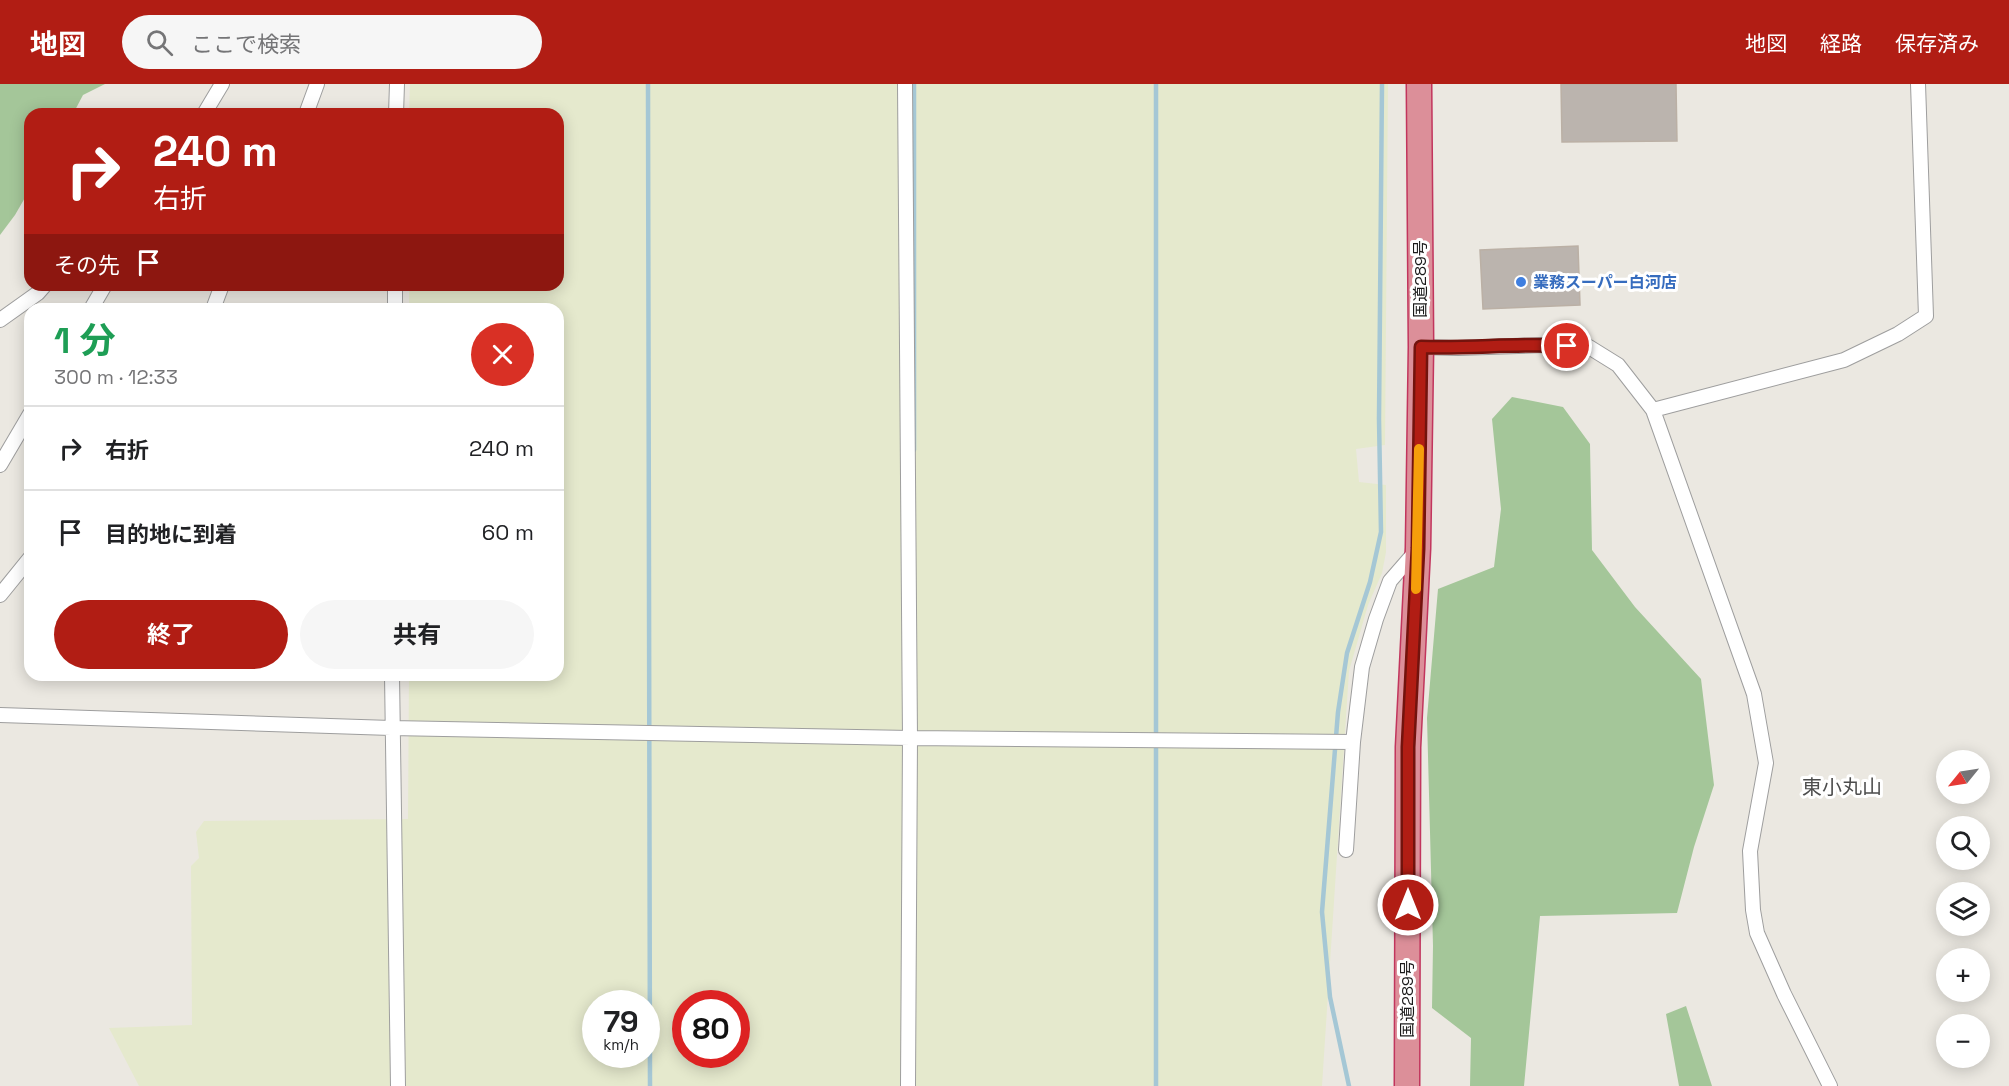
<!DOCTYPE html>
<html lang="ja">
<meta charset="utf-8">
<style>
:root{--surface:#fff;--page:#f6f6f6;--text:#202124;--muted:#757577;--line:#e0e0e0;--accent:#b11d14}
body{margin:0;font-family:"Space Grotesk","Noto Sans JP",sans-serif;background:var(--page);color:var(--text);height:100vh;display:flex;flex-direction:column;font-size:22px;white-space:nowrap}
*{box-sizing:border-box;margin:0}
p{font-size:20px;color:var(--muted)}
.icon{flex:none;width:33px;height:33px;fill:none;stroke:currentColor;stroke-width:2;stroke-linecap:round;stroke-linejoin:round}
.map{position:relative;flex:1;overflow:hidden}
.side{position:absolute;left:24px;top:219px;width:540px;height:378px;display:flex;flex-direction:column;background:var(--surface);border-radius:18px;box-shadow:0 3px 15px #0003}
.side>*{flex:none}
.banner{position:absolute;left:24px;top:24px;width:540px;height:183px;border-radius:18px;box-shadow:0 3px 15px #0003;background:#b11d14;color:#fff;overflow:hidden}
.needle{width:39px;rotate:240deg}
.fabs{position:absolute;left:1936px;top:666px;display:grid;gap:12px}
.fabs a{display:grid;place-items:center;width:54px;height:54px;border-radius:50%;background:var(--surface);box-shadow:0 3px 15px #0003;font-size:30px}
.speed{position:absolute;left:582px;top:906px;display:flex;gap:12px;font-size:30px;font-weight:700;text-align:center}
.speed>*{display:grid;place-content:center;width:78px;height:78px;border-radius:50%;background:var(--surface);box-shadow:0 3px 15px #0003;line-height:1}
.speed small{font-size:15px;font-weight:400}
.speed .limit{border:9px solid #d22;background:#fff;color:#111}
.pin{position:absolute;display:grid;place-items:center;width:51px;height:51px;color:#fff;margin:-26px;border:3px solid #fff;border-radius:50%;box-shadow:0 2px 6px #0007}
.me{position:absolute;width:66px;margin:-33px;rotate:0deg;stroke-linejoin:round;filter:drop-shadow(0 0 4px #0008)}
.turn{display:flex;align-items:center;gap:21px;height:126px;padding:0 30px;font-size:27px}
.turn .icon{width:78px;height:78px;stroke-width:2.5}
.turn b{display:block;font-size:42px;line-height:51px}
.then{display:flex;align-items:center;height:57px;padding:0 30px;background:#0003;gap:12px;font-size:22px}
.round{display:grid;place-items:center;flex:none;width:63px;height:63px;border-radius:32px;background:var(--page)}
.overview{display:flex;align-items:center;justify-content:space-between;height:102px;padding:0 30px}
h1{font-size:36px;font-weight:700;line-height:45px;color:#1e9e55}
.primary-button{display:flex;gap:12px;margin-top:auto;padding:12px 30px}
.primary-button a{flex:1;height:69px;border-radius:36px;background:var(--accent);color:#fff;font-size:24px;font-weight:700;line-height:69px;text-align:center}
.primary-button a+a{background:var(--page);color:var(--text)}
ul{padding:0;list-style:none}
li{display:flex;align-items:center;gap:18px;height:84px;padding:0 30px;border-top:2px solid var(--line)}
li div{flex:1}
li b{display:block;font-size:22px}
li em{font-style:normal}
header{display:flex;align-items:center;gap:36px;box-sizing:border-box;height:84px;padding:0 30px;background:var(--accent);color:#fff}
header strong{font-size:28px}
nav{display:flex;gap:33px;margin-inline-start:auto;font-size:21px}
.search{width:420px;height:54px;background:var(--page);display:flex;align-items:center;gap:15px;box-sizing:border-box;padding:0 21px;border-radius:33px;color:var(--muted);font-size:22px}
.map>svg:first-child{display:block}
.farmland{fill:#e5e9cd;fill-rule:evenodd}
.forest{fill:#a4c699}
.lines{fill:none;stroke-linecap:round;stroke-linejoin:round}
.stream{stroke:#a5c7d5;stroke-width:4.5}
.building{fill:#bbb4ae;stroke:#bbb0a5;stroke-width:1.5}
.street-casing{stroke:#9e9e9e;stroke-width:16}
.highway-casing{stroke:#c2355d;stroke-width:27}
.street{stroke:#fff;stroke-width:14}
.highway{stroke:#dc8f99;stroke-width:24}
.route-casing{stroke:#73130d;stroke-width:15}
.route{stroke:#b11d14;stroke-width:10}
.slow{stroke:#f59e0b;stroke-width:10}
.shop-dot{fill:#3f7fe0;stroke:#fff;stroke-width:2}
.labels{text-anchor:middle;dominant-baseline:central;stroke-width:6;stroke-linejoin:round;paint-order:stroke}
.street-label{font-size:16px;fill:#1a1a1a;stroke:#fff}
.shop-label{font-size:16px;font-weight:bold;fill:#366cbe;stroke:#fff;text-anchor:start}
.quarter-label{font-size:20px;fill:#4d4d4d;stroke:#fff}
</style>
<header>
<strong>地図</strong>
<div class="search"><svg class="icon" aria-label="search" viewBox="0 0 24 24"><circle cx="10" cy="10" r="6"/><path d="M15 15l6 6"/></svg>ここで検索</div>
<nav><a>地図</a><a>経路</a><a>保存済み</a></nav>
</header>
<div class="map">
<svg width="2009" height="1002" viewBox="0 0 2009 1002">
<rect width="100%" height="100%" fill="#ebe8e1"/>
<path class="farmland" d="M410,0H1388L1385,361L1356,365L1359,398L1386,401V468L1382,489L1368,521L1349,587L1322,1002H139L109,944L192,941L191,782L199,774L196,748L204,737L408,735L409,591H558V225H409V201H558V30H409ZM596,920H646V970H596ZM686,920H736V970H686Z"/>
<path class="forest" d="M0,0H105L83,11L73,30H30V105L15,131L0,151Z
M1512,313L1563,323L1590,360L1592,466L1635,523L1701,595L1714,701L1694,763L1677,829L1540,832L1524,1002H1470L1471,954L1432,924L1433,862L1427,634L1438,505L1494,483L1501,425L1492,335Z
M1686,922L1712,1002H1679L1666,930Z"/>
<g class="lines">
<path class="stream" d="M648,0L650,1002
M914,0V366
M1156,1002V0
M1349,1002L1330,913L1322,828L1338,628L1347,569L1370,498L1381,448L1379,335L1382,0"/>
</g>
<path class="building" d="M1561,0H1676L1677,57L1562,58Z
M1578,162L1580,221L1483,225L1480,166Z"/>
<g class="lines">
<g class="street-casing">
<path id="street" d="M905,0L910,654L908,1002
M204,30L222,0
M306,30L317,0
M396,30L397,0
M91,225L105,201
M213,225L222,201
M395,225V201
M0,236L38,209L45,201
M1421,263L1458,264L1544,261L1589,263L1618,281L1653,326L1754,610L1766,679L1750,767L1753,826L1757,849L1784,910L1830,1002
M1653,326L1844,276L1898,250L1926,232L1918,0
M0,381L30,330
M0,511L30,474
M392,591L398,1002
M0,631L391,644L910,654L1353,658L1362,583L1376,535L1390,497L1417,466
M1346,766L1353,658"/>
</g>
<g class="highway-casing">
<path id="highway" d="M1407,1002L1408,663L1418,464L1421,263L1419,0"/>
</g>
<use href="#street" class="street"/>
<use href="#highway" class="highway"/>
</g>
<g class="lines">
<g class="route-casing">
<path id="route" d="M1408,821V663L1418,464L1421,263C1469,265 1518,259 1567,262"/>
</g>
<use href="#route" class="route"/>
<path class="slow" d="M1416,505L1419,365"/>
</g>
<circle class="shop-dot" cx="1521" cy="198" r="6"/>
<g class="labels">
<g class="street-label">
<text transform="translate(1420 195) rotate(-90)">国道289号</text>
<text transform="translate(1407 915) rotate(-90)">国道289号</text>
</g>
<g class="shop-label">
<text x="1533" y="198">業務スーパー白河店</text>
</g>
<g class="quarter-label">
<text x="1842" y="703">東小丸山</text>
</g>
</g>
</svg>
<div class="fabs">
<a><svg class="needle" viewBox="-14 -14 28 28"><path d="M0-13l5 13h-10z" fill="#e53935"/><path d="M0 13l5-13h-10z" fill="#757577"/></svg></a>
<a><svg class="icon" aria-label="search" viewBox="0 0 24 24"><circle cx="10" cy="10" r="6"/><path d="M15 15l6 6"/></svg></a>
<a><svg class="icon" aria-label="layers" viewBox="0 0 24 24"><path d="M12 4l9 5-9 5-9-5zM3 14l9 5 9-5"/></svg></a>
<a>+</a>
<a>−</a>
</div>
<div class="speed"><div>79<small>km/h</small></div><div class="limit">80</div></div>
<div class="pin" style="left:1567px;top:262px;background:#d93025"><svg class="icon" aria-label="arrive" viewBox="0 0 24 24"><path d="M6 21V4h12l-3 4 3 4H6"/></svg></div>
<svg class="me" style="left:1408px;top:821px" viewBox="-20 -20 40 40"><circle r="17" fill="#b11d14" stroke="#fff" stroke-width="3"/><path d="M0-11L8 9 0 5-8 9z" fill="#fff"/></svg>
<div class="banner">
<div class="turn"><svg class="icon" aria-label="right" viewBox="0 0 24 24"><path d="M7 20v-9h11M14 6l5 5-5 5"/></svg><div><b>240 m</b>右折</div></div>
<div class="then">その先<svg class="icon" aria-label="arrive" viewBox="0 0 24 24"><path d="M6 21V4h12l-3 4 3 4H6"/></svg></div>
</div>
<section class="side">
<div class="overview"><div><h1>1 分</h1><p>300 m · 12:33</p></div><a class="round" style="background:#d93025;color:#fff"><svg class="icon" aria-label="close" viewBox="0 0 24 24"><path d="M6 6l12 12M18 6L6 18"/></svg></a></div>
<ul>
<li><svg class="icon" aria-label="right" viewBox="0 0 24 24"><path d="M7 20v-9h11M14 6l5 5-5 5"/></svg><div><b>右折</b></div><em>240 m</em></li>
<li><svg class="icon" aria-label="arrive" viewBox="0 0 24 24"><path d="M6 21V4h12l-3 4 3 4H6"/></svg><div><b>目的地に到着</b></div><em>60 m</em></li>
</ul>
<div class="primary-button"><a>終了</a><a>共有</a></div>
</section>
</div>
